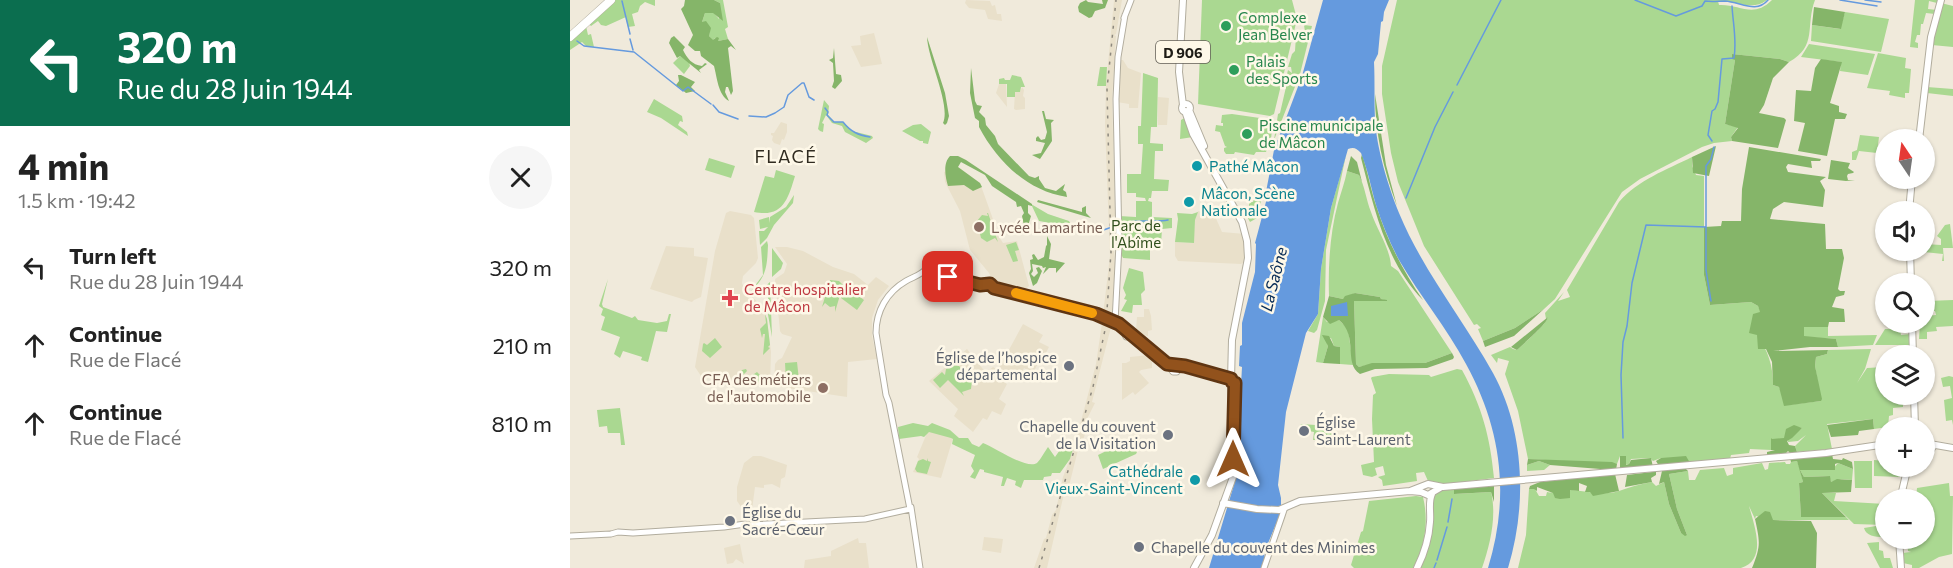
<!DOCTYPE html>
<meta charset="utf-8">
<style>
:root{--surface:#fff;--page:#f6f6f6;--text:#222;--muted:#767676}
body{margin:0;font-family:Commissioner,sans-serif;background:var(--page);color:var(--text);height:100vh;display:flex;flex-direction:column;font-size:22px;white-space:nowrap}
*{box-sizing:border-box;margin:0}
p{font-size:20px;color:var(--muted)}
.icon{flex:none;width:33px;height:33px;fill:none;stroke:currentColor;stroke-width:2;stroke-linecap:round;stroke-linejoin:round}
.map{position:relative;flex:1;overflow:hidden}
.drawer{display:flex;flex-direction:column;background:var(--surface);width:570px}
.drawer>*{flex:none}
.top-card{background:#0b6e4f;color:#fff;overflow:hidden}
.needle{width:39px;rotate:347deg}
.tools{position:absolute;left:1305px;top:129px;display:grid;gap:12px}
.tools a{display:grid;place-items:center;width:60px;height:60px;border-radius:50%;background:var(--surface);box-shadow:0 2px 4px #0004;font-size:30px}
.pin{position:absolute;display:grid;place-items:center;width:51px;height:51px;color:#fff;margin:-26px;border-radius:12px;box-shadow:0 3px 9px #0006}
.me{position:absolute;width:66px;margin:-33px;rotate:0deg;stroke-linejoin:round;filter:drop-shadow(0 0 4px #0008)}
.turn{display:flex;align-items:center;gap:21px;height:126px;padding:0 18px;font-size:27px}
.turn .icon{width:78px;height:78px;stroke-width:2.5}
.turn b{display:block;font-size:42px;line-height:51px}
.round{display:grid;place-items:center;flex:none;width:63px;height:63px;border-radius:32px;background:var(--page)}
.head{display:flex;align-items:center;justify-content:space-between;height:102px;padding:0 18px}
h1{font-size:36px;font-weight:700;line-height:45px}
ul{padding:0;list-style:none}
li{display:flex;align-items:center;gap:18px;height:78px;padding:0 18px}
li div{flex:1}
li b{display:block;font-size:22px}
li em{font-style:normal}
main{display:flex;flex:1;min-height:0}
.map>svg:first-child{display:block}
.built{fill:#e9e0ca}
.green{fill:#aad891}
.forest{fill:#85b569}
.water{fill:#659ade}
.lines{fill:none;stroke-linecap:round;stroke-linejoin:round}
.stream{stroke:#659ade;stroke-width:1.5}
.secondary-casing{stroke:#b2ad9e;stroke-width:7}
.primary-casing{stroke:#b2ad9e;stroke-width:8}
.motorway-casing{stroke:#b2ad9e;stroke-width:9}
.secondary{stroke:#fff;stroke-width:5}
.primary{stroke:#fff;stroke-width:6}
.motorway{stroke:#fff;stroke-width:8}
.rail{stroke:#8d887e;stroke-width:1.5;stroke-dasharray:3 6;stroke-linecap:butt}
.secondary-bridge-casing{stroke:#b2ad9e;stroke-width:7;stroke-linecap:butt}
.secondary-bridge{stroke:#fff;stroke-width:5}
.route-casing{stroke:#5f3512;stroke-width:15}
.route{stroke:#92521c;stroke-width:10}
.slow{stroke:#f59e0b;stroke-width:10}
.leisure-dot{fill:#2e9e5b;stroke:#fef8e8;stroke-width:2}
.culture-dot{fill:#0f9aa8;stroke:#fef8e8;stroke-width:2}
.education-dot{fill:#8d6e63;stroke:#fef8e8;stroke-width:2}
.health-dot{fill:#e0444e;stroke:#fef8e8;stroke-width:2}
.worship-dot{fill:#6b7280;stroke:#fef8e8;stroke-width:2}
.labels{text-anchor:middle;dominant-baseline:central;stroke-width:5;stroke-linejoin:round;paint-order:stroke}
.shield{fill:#fef8e8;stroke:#615e55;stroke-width:1.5}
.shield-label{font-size:14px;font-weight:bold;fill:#1e1c16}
.leisure-label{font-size:15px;fill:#27864d;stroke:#fef8e8;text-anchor:start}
.culture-label{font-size:15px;fill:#0d838f;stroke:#fef8e8;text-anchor:start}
.park-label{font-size:15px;fill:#304f1b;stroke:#fef8e8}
.education-label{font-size:15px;fill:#785e54;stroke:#fef8e8;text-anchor:start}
.health-label{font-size:15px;fill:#be3a42;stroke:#fef8e8;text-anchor:start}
.worship-label{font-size:15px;fill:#5b616d;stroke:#fef8e8;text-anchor:start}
.water-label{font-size:16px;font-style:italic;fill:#062b56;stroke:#fef8e8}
.quarter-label{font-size:18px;letter-spacing:1.5px;fill:#302b20;stroke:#fef8e8}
</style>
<main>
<section class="drawer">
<div class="top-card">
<div class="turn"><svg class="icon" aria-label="left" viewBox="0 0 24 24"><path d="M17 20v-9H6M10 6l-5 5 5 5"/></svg><div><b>320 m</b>Rue du 28 Juin 1944</div></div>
</div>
<div class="head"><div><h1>4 min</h1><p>1.5 km · 19:42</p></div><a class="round"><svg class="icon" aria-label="close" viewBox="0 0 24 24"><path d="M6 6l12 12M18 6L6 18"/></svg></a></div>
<ul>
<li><svg class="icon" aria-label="left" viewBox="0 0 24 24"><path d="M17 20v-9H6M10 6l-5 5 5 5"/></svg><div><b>Turn left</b><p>Rue du 28 Juin 1944</p></div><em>320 m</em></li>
<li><svg class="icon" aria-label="ahead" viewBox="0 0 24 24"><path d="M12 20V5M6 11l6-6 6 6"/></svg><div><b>Continue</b><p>Rue de Flacé</p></div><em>210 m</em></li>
<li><svg class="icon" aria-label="ahead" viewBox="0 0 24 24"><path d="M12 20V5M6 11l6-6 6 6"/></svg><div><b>Continue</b><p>Rue de Flacé</p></div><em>810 m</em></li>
</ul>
</section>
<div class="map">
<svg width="1383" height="568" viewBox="0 0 1383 568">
<rect width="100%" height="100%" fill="#f0eadb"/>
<path class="built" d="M396,0L420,1L422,6L425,5L427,14H431L432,21L418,19L415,10L399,8L395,3Z
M544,0H552L546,34L544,35L546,36L542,99L545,216L542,217L545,263L541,327L522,402L525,403L516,421L518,425L512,443L508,450L497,494H494L493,498L477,568H464L474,539L476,538L482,515L486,510L493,477L504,448L526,364L532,323L540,256L535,125L536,86Z
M304,33L312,64L291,67L281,46L291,45L290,36Z
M549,60H553L558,68L571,73L568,108H559V104L547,102Z
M429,84H436L437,107L426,93Z
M452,87L454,90L453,96L455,98V109L446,110L444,109L445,92H450Z
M588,97L599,98L597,125H588Z
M211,122L217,124V132L214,140L212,139L210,145L204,143L202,140L203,136L201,135V133H204Z
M388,167L410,183L424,222L426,232L433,243L447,241L459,286L455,289L452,287L443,291L425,285L419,273L400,250L390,211L375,182L374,172Z
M160,211L181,215L184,218L188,258L186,263L173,276L172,283L174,288L193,308L197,319L201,352L200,385L198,386L131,376L125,367L145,251L156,213Z
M628,211L644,214L652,232L675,234L674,262L671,264L608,261L605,256V242L623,243L625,220Z
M96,246L124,248V256L138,258L131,297L124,300L122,302L80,289Z
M205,247H217L233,251L263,267L284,274L298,285L306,277L319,286L308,300L302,318V336L307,359L278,362L277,397L204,386L205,364L208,360L212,358L222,337L212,334L210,331L205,279L214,273L217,264Z
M574,309H579L581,316L582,330L578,331V336L570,335V332L566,330L567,317H574Z
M453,324L473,335L469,342L479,347L471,362L467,360L468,363L463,373L454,368L448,380L429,368Z
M397,349L416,373L423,367L435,375L432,381L437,384L429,399L436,404L431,415L422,411L417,420L413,418L403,432L384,416L388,409L359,381Z
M579,355L582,358V368L571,370L569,372L579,383L565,395L563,392L552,400V363H556L560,361V357Z
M359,428L383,438L371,478L343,472L349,459L347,457Z
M191,456L217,465L215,477L211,479L210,488L202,484L194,485V488L185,487L181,518H179L167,501V487L174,463L183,456Z
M414,537L433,539L431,553L412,550Z
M288,538L289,543H296L299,568H234L235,560L261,556V551Z
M170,544L174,564L166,559L163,563L157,564L154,548Z"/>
<path class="green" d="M45,0H85V6L75,2L70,6L68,12L62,14L65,26L58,27L56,17L36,26L31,25L28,21L21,26L18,23Z
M144,0H153L158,27L155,29L158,39L148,41L145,38L143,41L139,36L140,28L132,22L135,13L143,12L149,19L150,3Z
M632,0H722L727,19L704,114L700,116L628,104Z
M827,0H1197C1182,12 1165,0 1148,1L1149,5C1170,4 1183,19 1202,0H1245C1235,26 1248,46 1219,62L1210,59L1162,54L1165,60L1155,124L1168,127L1161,137L1162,141L1144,143L1132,147L1070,179L1052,192L985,299L974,309L945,328L913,341L908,329L911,328L907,324L904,325L854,246L828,182L821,153L812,94V66Z
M1345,0H1368L1367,3L1359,1L1358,9L1367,10L1365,14L1356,13L1353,24H1351L1350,35H1347L1345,42L1348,43V48L1340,47Z
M1371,3L1383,6V47L1362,45Z
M1275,12L1319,19L1311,52L1241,41L1242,25L1270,29Z
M734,25L742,26L730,74L704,140L708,114L710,113L716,87L714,86L718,70L722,73L721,67H718L722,54L725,51L726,36L728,37V34L732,36L735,32Z
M16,26L18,35L21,34L24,47L16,46L12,42L0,50V40Z
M1239,44L1305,54L1298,75L1270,71L1271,62L1231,57Z
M1308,53L1336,58L1335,68L1341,69L1339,93H1335V98L1319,95L1320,91L1297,88Z
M110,56L119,62L120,66L114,74L103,63Z
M530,67H537L536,86H527Z
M573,73L588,78L587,127H581L580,143L593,144V151H585L584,179L599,180L598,191H582L581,198H579L578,201L582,202V217L602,218V228L592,229L591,244H580V260L553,258L551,254L549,216L566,217V201H576L575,198L566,197V193H557V174H571L573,144H568V126H571Z
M442,75L451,77L455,87H451L450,92H445V97H437V84H429V79L434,78L435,80H440Z
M1357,87L1383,89V96L1357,93Z
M84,99L112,116L113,122L110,121L108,125L117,132L118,136L91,118L77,112Z
M254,100L259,106L258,115L264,122H273L282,131L302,136L303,138L296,143L275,132L272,126L262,123L256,115L252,123L254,124L253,132L250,131L248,129Z
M662,114L703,120L701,139L696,152H686L684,155L665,152L664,154H656L654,151V148L657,147L655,146L650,132L645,131L646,125L653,126V123H651L652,115Z
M616,117L623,137L610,139L611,120Z
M351,124L361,132L358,144L353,143V141H350L332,131L343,125Z
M1290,135L1309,137L1307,153L1289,151L1286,160H1282V152L1287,150Z
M776,155L756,250L755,301L747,330L744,333L738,331L748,314L751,269L761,208Z
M1122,157V166L1126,175L1134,176V275L1140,305L1181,302L1188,306L1191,313L1187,335C1198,351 1203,365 1203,385L1209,387L1217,405L1251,401L1245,366L1246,357L1257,354L1258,350L1301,349L1295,369L1287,383L1297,368L1315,367L1316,394L1333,395V407L1323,408V415L1319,416L1318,427L1304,429L1303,419L1257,424L1262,449L1227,452L1225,446L1236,435L1228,441L1218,442L1217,439L1232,428L1226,427L1215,439H1201V450L1180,449L1179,453L1161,455L1160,459L1120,463L1091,458L1083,461L1080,458L1061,459L1059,464L1055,465L1056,457L1050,456L1047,464L958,459L948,411L935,374L939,361L928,358L927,363L921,355L940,347L943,349L947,350C954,343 976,325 978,317L976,319L975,313L994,292L988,301L1000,297L997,290L1049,202C1068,180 1096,170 1122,157Z
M139,158L165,166L161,178L135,170Z
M206,170L225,176C218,199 213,218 184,212L195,176L204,178Z
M777,171L789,175C795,187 796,199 801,212C807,230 820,248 821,266L828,271L882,353L855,363H806L789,367L786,364L784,301H817L811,299L810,297L785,293L773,299L759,296C758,266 760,232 768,203C771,192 775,182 777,171Z
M690,192H693L687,218L680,222L674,211L679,208V202H683L685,196L689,197Z
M224,195L223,203L204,225L197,238L190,245L189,231H194L198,227L190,229L189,220L199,217L200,223V217L216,207Z
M461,204L478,214L499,221L500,223L486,224L469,221Z
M628,212L625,220L624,243L605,242L608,219L607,213L622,214Z
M417,213H418L428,242L425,238L417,242L411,238L407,221L412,215L418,216Z
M1380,224L1383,248H1373L1374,261H1372L1373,254L1354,252L1355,244L1371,245V239L1367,236L1375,225Z
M197,241L198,245C197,266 197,276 181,291L193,275L191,247Z
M446,242L449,250L445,251L448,261L443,262L436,245Z
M202,248L213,263L211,269L202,277Z
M559,268L573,272L575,290L571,294L572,305H563L562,313L551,311L557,300L554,299L556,295L553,288Z
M38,279L32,304L33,307L62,318L65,316L68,320L87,323L97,321L99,314H101L97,332L86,331L78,362L71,360L72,357L53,351L50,358L44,354L50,337L31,330L35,317L31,315L33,309L29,306Z
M260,280L269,281L273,285L265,312V306L260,307L255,303L252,307Z
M200,282L202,337L197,309L199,307L197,289L186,295Z
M278,288L294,300L287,310L271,298Z
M1383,300V326L1366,327L1367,331L1357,332V339H1349L1350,323L1354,322L1355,316L1366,315L1365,311H1362L1361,306L1357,305V301Z
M193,309L197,319L200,345L198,347L200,348L193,355L195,334H193L192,338L190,329L196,323L195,314L192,311Z
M753,317L757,322L769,320L778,329L783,365L770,364V347L764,346L761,338L756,340L758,346L753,363L746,362Z
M1234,327H1258V336L1307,335L1303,345L1268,347L1266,339L1234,337Z
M1315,329H1330L1331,335L1340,334V345H1305Z
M145,338L152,347L140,358L132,351L133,344L134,343L137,345Z
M227,362L229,380L216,381L215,363Z
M382,365L389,366L402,380L401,389L392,392L394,396L378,380L370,388L363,380L372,372L375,375L376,369Z
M176,369L177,371L170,378H178L187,372L199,384L168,380L166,381L165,378L168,377L172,370Z
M887,369L892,370C912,407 920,436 924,478L868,485L858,481L854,472L846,473L847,481L813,486L812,480L808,477L815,475L813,466L805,468L807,475L802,477L793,475L791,465L804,462L802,419L803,395L806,393L801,378L802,377L819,374L859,375L861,377Z
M1379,376L1383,377V425L1382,420L1376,421L1374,400L1382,398L1380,386L1373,387L1371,378Z
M50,408L55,445H51L50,433H38L37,426L29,427L27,410Z
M343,423L358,426L362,423L380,430L389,438H398L402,444L409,447L413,443C424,447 457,470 467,463C471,459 475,451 478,447L485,457L492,447L503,449L500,459L490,473H482L481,476L474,477L473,480H454L451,488L445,485L446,481L437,478L434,486H431L433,477L414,472V470L410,469L405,479L400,477L404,471L401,466L405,455L382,444L383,439L381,438L359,432L354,437L351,436L329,439L328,427Z
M731,424L760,426L765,439L750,437L749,440H743L744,432L739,431L737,429L730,428Z
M559,440L567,452L566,454L533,469L528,455Z
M358,458V461L361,462L357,474L347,472L345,469L348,461L353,459L357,461Z
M1304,460L1315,461L1316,466L1330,467V477L1304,476Z
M969,461L980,465L974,470L957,471V465Z
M1227,461L1230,469L1258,468L1262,470L1268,463L1283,469L1282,480L1271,479L1261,482L1259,476L1234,477L1230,470L1233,482L1229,483L1231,517H1276L1279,520H1202L1186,516L1185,519L1179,506C1184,525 1198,560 1171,568H948L956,535L959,489H965L969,496H976L977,492C985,494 992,490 1001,490C1015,491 1035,496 1049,491C1060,487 1070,484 1082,482L1086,486L1094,482L1099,504L1111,533L1117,535L1107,509L1099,474L1118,471L1119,480H1125L1130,470L1154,468L1157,476L1163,474V468L1192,463L1195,470L1198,469L1199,463L1215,462L1216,464H1220L1221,462Z
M1284,461H1302V488H1285Z
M1379,483L1380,496H1383L1382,554L1369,557L1349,568H1342V565L1333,563L1332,553L1341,552L1338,551L1337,539L1354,538V500L1346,498L1347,488Z
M884,488L885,494L921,492C927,516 920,545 912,568H849L854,558L861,498L867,490Z
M1252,493H1266L1264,501L1315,504V525L1284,524Z
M846,496L853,497C859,522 855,546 843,568H784L781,565L791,532L793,531L799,501Z
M1306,526H1315L1313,537C1305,537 1296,536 1294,528Z
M1309,542V550L1313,551L1314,558H1320L1323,568H1310L1297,543Z"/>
<path class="forest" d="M115,0H144L150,3L153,21L143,13H135L132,22L136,21L141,28L139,36L143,40L147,37L149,38L148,41L158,39L166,50L161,46L158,48L163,91L161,95L158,87H156L155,92L159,101C148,95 147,77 144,66L131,56L130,51H125L118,45L123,35L111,9L114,6Z
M516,0L518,2L533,4L532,0H538L535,8L525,11L522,17L519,18L509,12L508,7L510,3Z
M1244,7L1275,12L1271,29L1242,25Z
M104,36L115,47L113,50C117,58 122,65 132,66L135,63L137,64L129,70L131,73L110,56L107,58L99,43L101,38Z
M357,37L375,93L379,116L377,123L375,125L373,123C381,105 358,60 357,37Z
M264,48L266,74L271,75L272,81L265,89L262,87L264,81L263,63L259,60L263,58Z
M1162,54L1210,59L1219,62L1203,78L1194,105L1189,113L1214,118L1216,120L1208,148L1162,141L1161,137L1168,128L1155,124L1165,60L1162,59Z
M1251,59L1272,62L1260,103L1269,106V112L1277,114L1275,119H1265L1257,156L1228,151L1235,123L1224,121L1226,90L1241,91L1245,68Z
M401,68L405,101L407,105L412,106L409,112L415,118L416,125L425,136L428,144L459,176L465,178L469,176V179L475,188L486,191L495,184L493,190L496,192L497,197C457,191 427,161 409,127V121L405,118L400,93Z
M108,75H111L125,82L121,87L125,91L116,93L106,85L109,81Z
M805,94L816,165L827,206C813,168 805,133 805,94Z
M472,111H474L476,119L484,120L481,123L482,141L470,159L462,155L471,153L475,143L466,141V138L468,136L471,140L475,139L477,132Z
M1146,146L1139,176L1123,173L1122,157Z
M1179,147L1251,159L1250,161H1241L1242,168L1218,164L1216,167L1218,172L1256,177L1250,181L1255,190L1253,207L1214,202L1203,209L1200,219L1255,224L1256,249H1272L1274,258L1268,289L1270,291H1275L1274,295L1266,297L1262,307L1274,309L1275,322H1259L1258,327H1234V336L1266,339L1268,347H1240L1203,351L1258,350L1257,354L1246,357L1245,366L1252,399L1251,401L1214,406L1209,387L1203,385L1202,362L1196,349H1188L1187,335L1179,333L1183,314L1190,312L1188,306L1181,302L1140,305L1134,275V227L1151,226L1152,221H1171L1172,189Z
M792,154C798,172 801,191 807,208C817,240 834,273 853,300C816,263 804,208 791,158Z
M380,156H388L396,160L462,204V206L458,205V213L461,216L458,226H454L452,216L454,213L451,206L447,207L446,202L422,186L415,175L391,162L388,167L410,183L412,187L403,191L394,185L378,186C375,176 373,163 380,156Z
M781,156L787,162L792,182L789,175L777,171Z
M1261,160L1280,163L1278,168L1284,172L1283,173L1278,174L1277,176L1278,180H1285L1276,181L1258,179Z
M468,200L512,212V208L516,206V213L521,218L467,202Z
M477,236L481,244L479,259L495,263L486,273V268H479L473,274L476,267L473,268L472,266L462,264L463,271L461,274L464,277L468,273L466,268L469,267L472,271L467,283L463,286L459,273L461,269L460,260L463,259L462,255L464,254L468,260L474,257L476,246L477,245Z
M785,293L810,297L811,299L817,300V301H784L786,364L789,367L802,363H855L882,353L884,357L883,359L857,368L805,369L790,374C773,363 789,337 769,320L760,324L753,317L759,296L773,299L775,296Z
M974,309L944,336L915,347L913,341L945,328Z
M978,317C977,324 954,343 947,350L941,347Z
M752,335L759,336L764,346L770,347V364L753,363L758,346Z
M1303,419L1304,429L1289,431L1288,435L1261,437L1257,425Z
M1224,425L1232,428L1222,438L1217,441L1219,445L1225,446L1227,452L1220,453L1218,451L1215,454L1197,456V452L1205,450H1201V438L1202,439L1214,438L1216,429Z
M1262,454L1263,459L1272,460L1273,458L1282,462L1283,469L1268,463L1265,464V470H1230L1234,477L1260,476L1261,482L1267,479L1282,480L1281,492L1252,493L1276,517H1231L1229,483L1233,482L1227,461L1221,462L1220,458Z
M1050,456H1056V465L1059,464L1061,460L1081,458L1083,467L1050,470Z
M1116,456L1120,463L1089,466L1086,461L1091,458Z
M958,459L1042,462L1047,464L1046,470H1043L980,465L969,461L957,465Z
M1115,468L1118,471L1099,474L1107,509L1117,535L1115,536L1111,533L1099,504L1094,482L1089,484L1092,471Z
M1082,472H1086V475L1081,478L1082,482L1055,487L1057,475Z
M1045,474L1049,491L1023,496L1020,492H1015L1017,486L1009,483V491L1000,490V498L990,499L985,498L983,493L967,487V491L964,489H959L960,486L970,482Z
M924,486V502L921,492L884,494V488Z
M1195,511L1200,512L1203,520L1241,521L1247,533L1246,568H1182C1191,546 1190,542 1185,519Z"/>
<path class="water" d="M753,0H819L814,12L813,21L811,22L808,54L804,62C805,81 804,101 805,121C807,149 818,186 829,213C853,271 893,319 923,373C955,431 957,506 938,568H918C940,496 932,430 896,364C877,328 850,296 829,260C820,243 812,224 806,205C801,188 798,170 791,153C786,148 784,147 778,149L761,208L751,269L748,314L736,333L716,412L708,485L711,498V512L694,553L695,558L691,568H639L666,478L672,367L669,366L670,346L672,345V323L685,272L686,244L685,243L697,198L695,197L704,150L732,76Z
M777,302L778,316H761V306Z"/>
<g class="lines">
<path class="stream" d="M1065,0L1106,16L1132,6L1135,1C1143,2 1148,1 1155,1C1171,2 1186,14 1198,0
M1270,0L1307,6
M1295,0L1311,2
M52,1L60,34
M60,39L63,50
M7,41L14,46L64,52L113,91L118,87L141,104
M887,85L931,0
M143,105L149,112L168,119
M255,108L258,112L257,115L264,122H273C281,132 288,135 300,137
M179,116L196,117L205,113L214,107L218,95L232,83H234L239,97L244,100
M1142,141L1138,135L1142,111L1145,109L1148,102L1152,59L1164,58C1167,40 1163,24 1162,6
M836,198L865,127L883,92
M551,224C565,218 583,223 598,220
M525,233L542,227
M1141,301L1136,270V166L1141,159L1144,147
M1053,438L1051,375L1053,342L1057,326L1062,283L1076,225L1136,227
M878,522L882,499
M867,560L877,527
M864,568L866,563"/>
<g class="secondary-casing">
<path id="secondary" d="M554,18L561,0
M363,273L425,290
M410,285L420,284L424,288L534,317
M546,318L552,327
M545,322L549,244L546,99L548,57L555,15
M563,337H556L554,333L559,332L597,364L603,372H607L609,368L605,365L601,369
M609,370L615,368L661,382
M316,395L306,333C306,311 317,292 336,281C343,277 351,275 356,269L364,273
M316,395L319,403L340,509
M341,507L350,568
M179,525L295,519L340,509
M0,536L41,534L48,532L63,533L154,527L175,524
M694,568L712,516L714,510H711"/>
</g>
<g class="primary-casing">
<path id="primary" d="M613,0L609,72L613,105
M612 108a4 4 0 1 1 8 0a4 4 0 1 1-8 0Z
M619,110L634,146
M615,111L623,134L672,222L677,241L678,258L662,340L661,380L663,477L642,535L624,568
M1349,140L1361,37L1371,0
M1339,212L1342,178
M1340,250L1341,284
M1342,322L1343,356
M1344,394L1345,428
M1354,443L1383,448
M1354,460L1364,445
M1336,474L1350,466
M840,491L858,484L873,487L1256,453L1316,444
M1330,500L1338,466
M653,503L687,509L709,510L730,501L840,491L851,492L858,495L870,488
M1329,538L1331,568
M847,568C854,554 859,538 860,522C861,512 858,502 862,494"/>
</g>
<g class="motorway-casing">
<path id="motorway" d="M0,37L41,0"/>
</g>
<use href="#secondary" class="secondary"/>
<use href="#primary" class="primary"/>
<use href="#motorway" class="motorway"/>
<path class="rail" d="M469,568L523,387L536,325L541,252L537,89L546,0"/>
<g class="secondary-bridge-casing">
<path id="secondary-bridge" d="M534,317L542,321"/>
</g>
<use href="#secondary-bridge" class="secondary-bridge"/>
</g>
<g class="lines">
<g class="route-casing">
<path id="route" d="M378,277L410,285L420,284L424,288L526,314L549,324L597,364L615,366L661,379L662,382L665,383L663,459"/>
</g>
<use href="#route" class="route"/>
<path class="slow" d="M446,293L522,313"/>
</g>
<g class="leisure-dot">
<circle cx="656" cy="26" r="6"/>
<circle cx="664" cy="70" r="6"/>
<circle cx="677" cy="134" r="6"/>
</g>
<g class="culture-dot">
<circle cx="627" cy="166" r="6"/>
<circle cx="619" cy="202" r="6"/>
<circle cx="625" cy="480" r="6"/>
</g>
<g class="education-dot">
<circle cx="409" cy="227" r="6"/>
<circle cx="253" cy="388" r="6"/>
</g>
<path class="health-dot" d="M157 289h6v6h6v6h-6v6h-6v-6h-6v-6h6z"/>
<g class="worship-dot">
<circle cx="499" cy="366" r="6"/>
<circle cx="734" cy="431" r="6"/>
<circle cx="598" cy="435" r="6"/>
<circle cx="160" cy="521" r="6"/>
<circle cx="569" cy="547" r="6"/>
</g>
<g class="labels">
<rect class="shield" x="586" y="41" width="54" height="22" rx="4.5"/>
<g class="shield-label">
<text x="613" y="52">D 906</text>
</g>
<g class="leisure-label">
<text x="668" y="17">Complexe<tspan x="668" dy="17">Jean Belver</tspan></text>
<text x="676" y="61">Palais<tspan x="676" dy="17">des Sports</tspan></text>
<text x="689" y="125">Piscine municipale<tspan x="689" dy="17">de Mâcon</tspan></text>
</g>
<g class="culture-label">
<text x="639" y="166">Pathé Mâcon</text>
<text x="631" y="193">Mâcon, Scène<tspan x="631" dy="17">Nationale</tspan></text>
<text x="613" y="471" text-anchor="end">Cathédrale<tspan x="613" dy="17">Vieux-Saint-Vincent</tspan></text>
</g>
<g class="park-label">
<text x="566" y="225">Parc de<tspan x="566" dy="17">l'Abîme</tspan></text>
</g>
<g class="education-label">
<text x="421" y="227">Lycée Lamartine</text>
<text x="241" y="379" text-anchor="end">CFA des métiers<tspan x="241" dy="17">de l'automobile</tspan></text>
</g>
<g class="health-label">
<text x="174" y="289">Centre hospitalier<tspan x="174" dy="17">de Mâcon</tspan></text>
</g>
<g class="worship-label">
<text x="487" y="357" text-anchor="end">Église de l’hospice<tspan x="487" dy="17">départemental</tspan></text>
<text x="746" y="422">Église<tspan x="746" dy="17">Saint-Laurent</tspan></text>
<text x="586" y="426" text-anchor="end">Chapelle du couvent<tspan x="586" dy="17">de la Visitation</tspan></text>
<text x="172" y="512">Église du<tspan x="172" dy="17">Sacré-Cœur</tspan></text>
<text x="581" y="547">Chapelle du couvent des Minimes</text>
</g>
<g class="water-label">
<text transform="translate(703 279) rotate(-76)">La Saône</text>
</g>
<g class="quarter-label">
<text x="216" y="156">FLACÉ</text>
</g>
</g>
</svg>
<div class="tools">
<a><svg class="needle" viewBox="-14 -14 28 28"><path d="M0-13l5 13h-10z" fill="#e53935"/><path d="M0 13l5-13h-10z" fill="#767676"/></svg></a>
<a><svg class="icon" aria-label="sound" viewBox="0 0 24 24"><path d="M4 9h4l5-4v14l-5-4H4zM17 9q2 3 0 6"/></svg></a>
<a><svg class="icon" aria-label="search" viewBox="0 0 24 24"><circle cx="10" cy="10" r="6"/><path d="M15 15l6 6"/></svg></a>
<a><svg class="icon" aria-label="layers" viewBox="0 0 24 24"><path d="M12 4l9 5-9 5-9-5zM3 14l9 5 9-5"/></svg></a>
<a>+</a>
<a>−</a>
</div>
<div class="pin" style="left:378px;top:277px;background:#d93025"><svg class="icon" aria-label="arrive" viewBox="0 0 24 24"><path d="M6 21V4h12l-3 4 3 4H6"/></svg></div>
<svg class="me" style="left:663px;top:459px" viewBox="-20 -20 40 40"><path d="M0-17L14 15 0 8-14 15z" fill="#92521c" stroke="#fff" stroke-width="4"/></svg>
</div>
</main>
